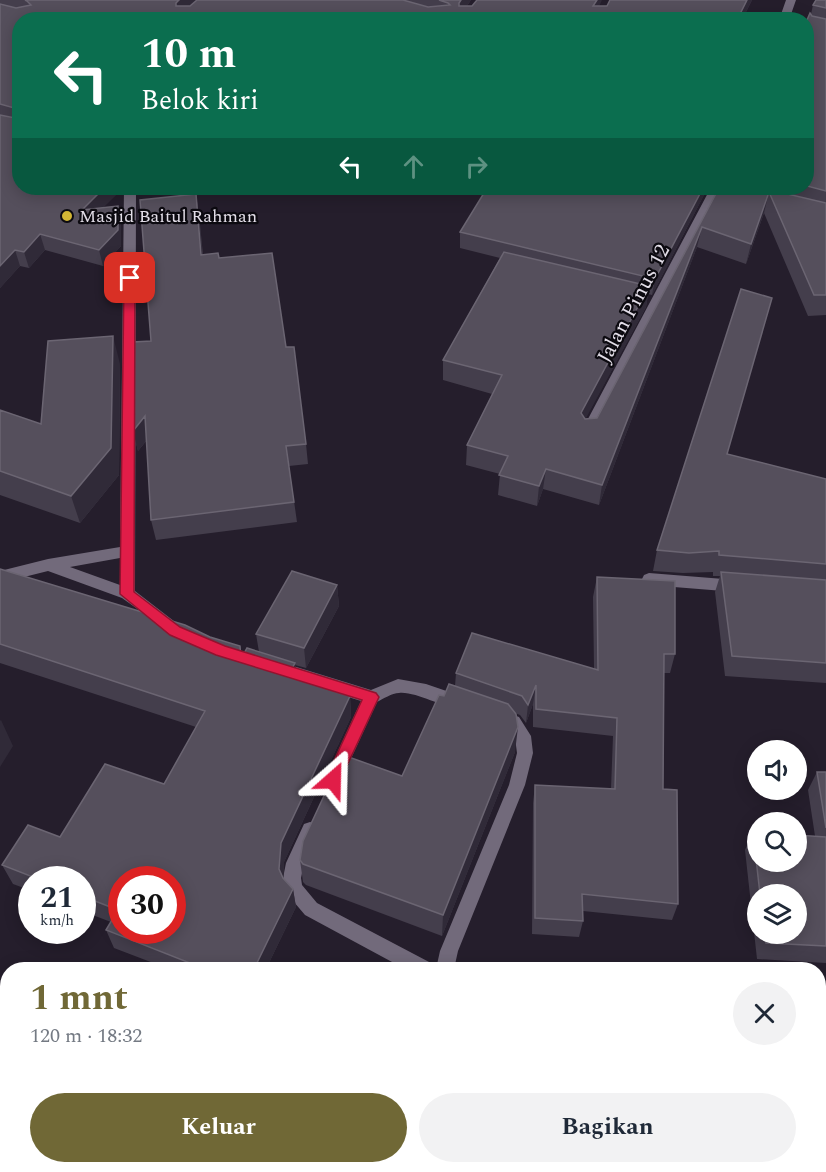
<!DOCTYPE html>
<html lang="id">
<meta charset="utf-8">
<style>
:root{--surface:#fff;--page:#f2f2f3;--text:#1f2937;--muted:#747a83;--accent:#706836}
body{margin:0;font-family:Spectral,serif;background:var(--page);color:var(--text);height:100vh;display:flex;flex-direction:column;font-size:22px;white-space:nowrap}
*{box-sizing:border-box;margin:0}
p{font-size:20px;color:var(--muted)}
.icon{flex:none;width:33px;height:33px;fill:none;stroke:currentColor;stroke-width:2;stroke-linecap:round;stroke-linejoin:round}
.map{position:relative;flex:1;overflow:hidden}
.side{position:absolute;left:0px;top:962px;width:826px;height:212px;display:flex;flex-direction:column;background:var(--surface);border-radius:24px 24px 0 0;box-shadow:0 3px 15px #0003}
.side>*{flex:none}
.hud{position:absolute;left:12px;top:12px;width:802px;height:183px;border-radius:24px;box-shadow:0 3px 15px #0003;background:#0b6e4f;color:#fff;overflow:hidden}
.buttons{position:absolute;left:747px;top:740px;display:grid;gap:12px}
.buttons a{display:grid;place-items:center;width:60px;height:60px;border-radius:50%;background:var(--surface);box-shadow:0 3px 15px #0003;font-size:30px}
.speed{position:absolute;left:18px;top:866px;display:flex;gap:12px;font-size:30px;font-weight:700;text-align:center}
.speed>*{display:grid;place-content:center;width:78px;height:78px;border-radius:50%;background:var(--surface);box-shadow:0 3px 15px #0003;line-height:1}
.speed small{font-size:15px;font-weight:400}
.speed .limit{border:9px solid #d22;background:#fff;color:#111}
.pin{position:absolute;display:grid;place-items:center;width:51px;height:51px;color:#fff;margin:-26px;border-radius:12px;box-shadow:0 3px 9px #0006}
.me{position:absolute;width:66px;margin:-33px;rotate:25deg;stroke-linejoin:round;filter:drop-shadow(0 0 4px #0008)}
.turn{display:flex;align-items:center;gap:21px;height:126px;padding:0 30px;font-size:27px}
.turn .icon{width:78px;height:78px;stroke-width:2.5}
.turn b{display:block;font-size:42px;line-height:51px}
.lanes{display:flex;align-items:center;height:57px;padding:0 30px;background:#0003;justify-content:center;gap:30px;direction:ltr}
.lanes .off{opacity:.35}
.round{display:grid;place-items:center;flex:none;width:63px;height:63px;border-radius:32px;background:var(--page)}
.headline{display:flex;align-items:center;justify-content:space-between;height:102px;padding:0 30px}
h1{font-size:36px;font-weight:700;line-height:45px;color:var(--accent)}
.cta{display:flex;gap:12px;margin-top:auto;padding:12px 30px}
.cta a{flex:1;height:69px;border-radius:36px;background:var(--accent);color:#fff;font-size:24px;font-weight:700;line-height:69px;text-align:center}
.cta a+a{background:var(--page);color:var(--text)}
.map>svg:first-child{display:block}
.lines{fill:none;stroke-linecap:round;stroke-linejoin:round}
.minor{fill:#726a7b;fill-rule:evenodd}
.wall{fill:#443e4c;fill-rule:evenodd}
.shaded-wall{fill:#302a38}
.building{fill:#554f5c;stroke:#6b6572;stroke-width:1.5;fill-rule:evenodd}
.route{fill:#e11d48;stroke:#92132f;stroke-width:1.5}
.poi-dot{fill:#d3b635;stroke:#0c0a10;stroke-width:2}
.labels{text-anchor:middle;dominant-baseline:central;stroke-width:4.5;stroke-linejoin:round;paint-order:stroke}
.far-poi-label{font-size:18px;fill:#e2dde7;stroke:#0c0a10;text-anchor:start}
.street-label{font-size:21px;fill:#e2dde7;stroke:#0c0a10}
</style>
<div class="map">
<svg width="826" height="1172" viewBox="0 0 826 1172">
<rect width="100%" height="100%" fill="#251e2c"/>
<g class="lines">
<path class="minor" d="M786,0H796L789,20H779Z
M124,188H136L135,591L179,625L182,629L179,633L174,635L122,598L48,571L0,583V571L48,559L120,547ZM120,558V585L70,567Z
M715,188L721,191L594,434L592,437H582L580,434L709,191Z
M649,573L736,580L741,582L744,586L741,590L736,592L649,585L644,583L642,579L644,575Z
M277,661L371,690L398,679L426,684L464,697L466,702L464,707C448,712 418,691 399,693C392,693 383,699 377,702L342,778L336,780L330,778L328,773L361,701L271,673L269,668L271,663Z
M503,711L519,717L531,736L533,753L525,785L458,951L454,969H436L440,951L509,785L517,753L515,738L507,727L497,723L495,718L497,713Z
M310,822L316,824L319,830L304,863L301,878L302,885L317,903L431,963L433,969H405L305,915L288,895L283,878L286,863L304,824Z
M819,1010L826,1011V1031L819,1030Z
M351,1166H372L370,1172H349Z"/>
</g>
<path class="wall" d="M0,0H471L467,6H599L752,0L742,20H20V188H123L103,207L121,222V246L103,266L45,250L29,268L20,266L0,288Z
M826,0V315L808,316L764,213L746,264L697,247L599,505L543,489L537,506L498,495L500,474L466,465L467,445L492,394L443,380V360L500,258L460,248V232L487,188H706L704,195L652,295L648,294L646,307L585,419L597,418L719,188H807V20L811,14L813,5Z
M196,194L199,215L203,255L219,258L286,347L306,444L308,464L289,466L297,522L156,540L151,520L147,440L138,451L133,431L151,341Z
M120,364L119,475L80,523L0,495V410L41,424Z
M727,454L826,479V683L725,676L715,592L720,576H713V572L683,573L653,571L657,550Z
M0,569L242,657L259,652L256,634L337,585L339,606L306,668L295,665L297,679L350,696L351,717L284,862L283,879L293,889L296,907L266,969H169L114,948L106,930L111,922L82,911V879H32V891L13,884L2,865L164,784L196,727L0,663Z
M597,577L675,654L670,673H664L663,789L678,904L672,920L583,911V921L579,937L532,934L533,803L535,785L611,789L613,736L533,727V704L526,723L520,715L515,713V752L442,936L306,885L303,882L300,860L402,776L444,696L455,686L456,673L594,668L593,597Z
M817,772H826V963L757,959L745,850L753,832L815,836L808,790ZM758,894H796V933H758Z"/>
<path class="shaded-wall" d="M179,0H197L178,18L176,3Z
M461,0H471L458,19L459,3Z
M597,0H602L593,20V6Z
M747,0H752L742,20H737Z
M104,188H123L86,225L82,210Z
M703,188H706L704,195L652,295L655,279Z
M769,192L764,213L746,264L751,244Z
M196,194L199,215L204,275L201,255Z
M118,206L121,222V246L103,266L99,250Z
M702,227L697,247L599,505L602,485Z
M40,234L45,250L29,268L24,252Z
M15,250L20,266L0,288V266Z
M649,286L646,307L578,433L581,413Z
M113,336L120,364L119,475L80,523L71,496Z
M145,416L150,436L138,451L133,431Z
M546,469L543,489L537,506L539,486Z
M337,585L339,606L306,668L304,648Z
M295,663L298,684L288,676Z
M536,685L533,704L526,723L528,705Z
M350,696L351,717L284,862L283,888L279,869L281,843Z
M1,720L13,746L0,767V721Z
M518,727L515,752L442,936L443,915Z
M293,889L296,907L266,969H254Z
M311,1166H319L316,1172H308Z"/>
<path class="building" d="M25,0H179L176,3V6H190L197,0H403L428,7L450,5L448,3L439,0H461L459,3V6H472L477,0H597L593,6H607L610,0H747L737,20H20V188H104L82,210L118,206V230L99,250L40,234L24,252L15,250L0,266V115L15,118L18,116V109L0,104V4L16,8L31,5L27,1Z
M816,0H826V8L813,5Z
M810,13L812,16L826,19V191L807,186V20Z
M487,188H703L655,279L460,232Z
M719,188H762L826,203V295H814L769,192L751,244L702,227L602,485L546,469L539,486L499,475L508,456L467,445L502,375L443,360L504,252L649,286L581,413L585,419L597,418Z
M196,194L201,255L218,253L219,258L272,253L286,347H294L306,444L286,446L294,502L151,520L145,416L133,431V342L151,341L140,200Z
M741,289L772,298L727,454L826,479V564L719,555V551L689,553L657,550Z
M113,336L111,448L71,496L0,471V410L41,424L48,341Z
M0,569L185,625L210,637L240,646L241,659L247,648L295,663L288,676L350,696L281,843L279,869L283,878L293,889L254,969H205L106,930L118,910L82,896V879H38L2,865L28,825L60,837L105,764L164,784L205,711L0,644ZM122,879H172V930H122Z
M292,571L337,585L304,648L256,634Z
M721,572L826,580V663L732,656Z
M597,577L675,581V654H664L663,789L677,790L678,904L582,894L583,921L535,918V785L615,789L617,718L536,709V685L528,705L522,696L456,673L472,633L598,670Z
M449,684L508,704L516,714L518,727L443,915L303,864L300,860L303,841L343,755L402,776L439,695L444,696Z
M817,772H826V828Z
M753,832L758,833V861H796V835L826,837V946L766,943L765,933H796V894H760Z
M0,1008L8,1012V1166H311L308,1172H0Z
M819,1063L826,1064V1172H397L400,1166H819Z"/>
<path class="route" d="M130,275L135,278L134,592L180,627L225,646L376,693L379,697L338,785L333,787L328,785L325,780L362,700L216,655L170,635L120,594L124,278Z"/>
<circle class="poi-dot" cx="67" cy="216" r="6"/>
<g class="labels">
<g class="far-poi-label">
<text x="79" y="216">Masjid Baitul Rahman</text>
</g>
<g class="street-label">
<text transform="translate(634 304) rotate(-62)">Jalan Pinus 12</text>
</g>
</g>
</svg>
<div class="buttons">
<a><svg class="icon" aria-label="sound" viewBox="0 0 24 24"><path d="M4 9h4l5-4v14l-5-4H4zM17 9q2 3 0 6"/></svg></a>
<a><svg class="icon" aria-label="search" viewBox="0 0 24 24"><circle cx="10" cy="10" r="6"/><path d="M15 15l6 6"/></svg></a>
<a><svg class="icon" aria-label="layers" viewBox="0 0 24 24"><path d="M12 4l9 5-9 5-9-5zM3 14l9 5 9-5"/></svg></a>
</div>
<div class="speed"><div>21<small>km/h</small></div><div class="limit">30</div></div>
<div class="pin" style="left:130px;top:278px;background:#d93025"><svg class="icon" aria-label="arrive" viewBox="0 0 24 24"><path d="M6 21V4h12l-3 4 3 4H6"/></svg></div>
<svg class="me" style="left:333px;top:780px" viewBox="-20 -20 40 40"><path d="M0-17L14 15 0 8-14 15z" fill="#e11d48" stroke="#fff" stroke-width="4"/></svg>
<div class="hud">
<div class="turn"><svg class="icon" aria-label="left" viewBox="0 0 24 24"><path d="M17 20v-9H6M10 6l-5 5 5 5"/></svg><div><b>10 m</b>Belok kiri</div></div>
<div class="lanes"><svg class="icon" aria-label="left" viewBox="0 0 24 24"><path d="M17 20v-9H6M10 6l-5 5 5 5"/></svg><svg class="icon off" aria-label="ahead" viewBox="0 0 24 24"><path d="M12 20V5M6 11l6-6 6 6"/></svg><svg class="icon off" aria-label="right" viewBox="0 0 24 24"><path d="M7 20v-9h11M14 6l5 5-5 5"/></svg></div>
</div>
<section class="side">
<div class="headline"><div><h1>1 mnt</h1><p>120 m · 18:32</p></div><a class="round"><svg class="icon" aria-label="close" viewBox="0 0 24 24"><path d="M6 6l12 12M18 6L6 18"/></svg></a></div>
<div class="cta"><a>Keluar</a><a>Bagikan</a></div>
</section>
</div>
